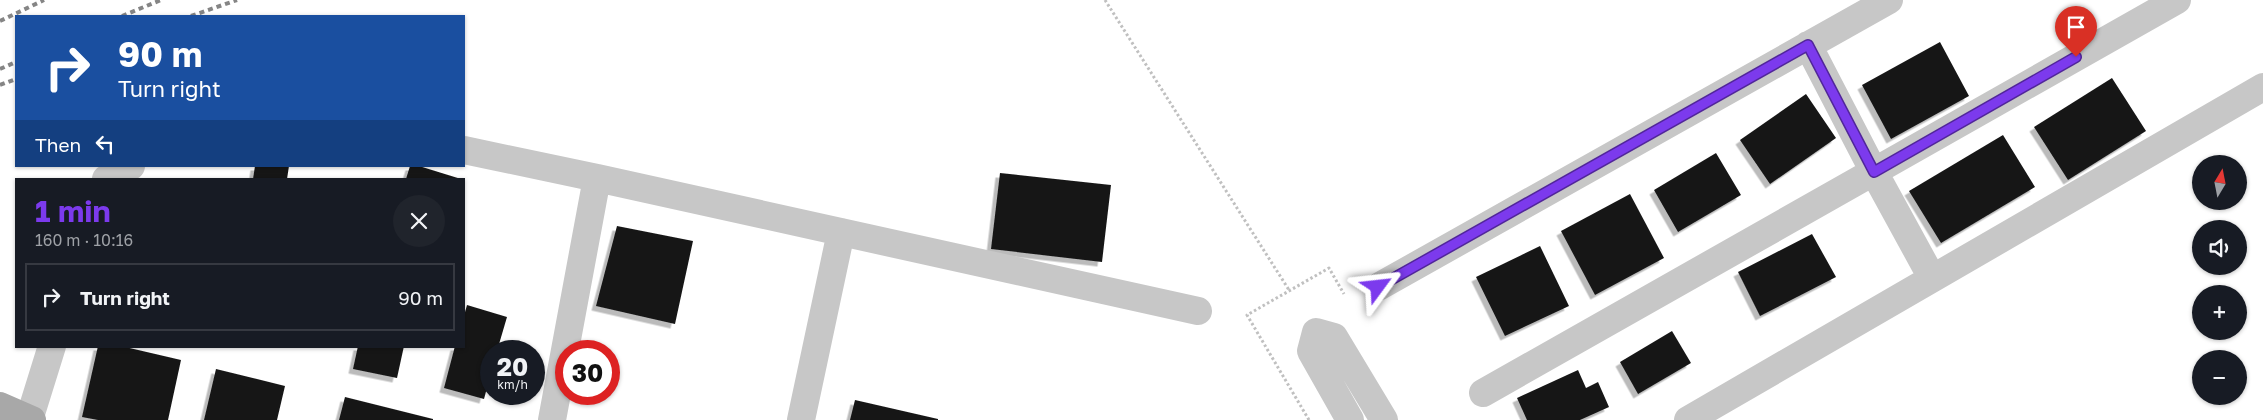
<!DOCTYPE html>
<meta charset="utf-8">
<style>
:root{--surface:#171b24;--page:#20242c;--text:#f1f3f6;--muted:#9ea1a6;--line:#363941;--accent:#7c3aed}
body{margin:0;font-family:"Golos Text",sans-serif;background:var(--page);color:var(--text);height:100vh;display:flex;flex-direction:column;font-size:19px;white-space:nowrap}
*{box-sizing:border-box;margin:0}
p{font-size:16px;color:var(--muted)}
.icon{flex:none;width:28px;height:28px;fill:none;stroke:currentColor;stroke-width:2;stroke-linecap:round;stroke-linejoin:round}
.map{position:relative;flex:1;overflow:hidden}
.sheet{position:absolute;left:15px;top:178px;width:450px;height:170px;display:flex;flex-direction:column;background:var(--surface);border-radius:0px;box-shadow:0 1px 4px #0004}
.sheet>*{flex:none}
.hud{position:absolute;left:15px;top:15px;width:450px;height:152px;border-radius:0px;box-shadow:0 1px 4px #0004;background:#1a4fa0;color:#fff;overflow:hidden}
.needle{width:32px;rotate:10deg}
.tools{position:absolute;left:2192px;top:155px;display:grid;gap:10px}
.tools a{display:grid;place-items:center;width:55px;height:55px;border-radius:50%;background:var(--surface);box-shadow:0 1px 4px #0004;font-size:25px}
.speed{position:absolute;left:480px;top:340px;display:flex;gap:10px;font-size:25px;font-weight:700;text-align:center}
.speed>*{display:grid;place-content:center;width:65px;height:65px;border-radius:50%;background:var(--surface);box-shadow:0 1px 4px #0004;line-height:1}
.speed small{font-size:12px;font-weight:400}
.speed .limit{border:8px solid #d22;background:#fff;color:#111}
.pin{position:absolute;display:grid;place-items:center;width:42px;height:42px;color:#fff;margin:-51px -21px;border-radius:50% 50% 50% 0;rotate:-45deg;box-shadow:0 0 5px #0007}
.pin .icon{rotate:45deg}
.me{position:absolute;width:55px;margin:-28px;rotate:60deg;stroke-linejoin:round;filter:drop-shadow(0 0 4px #0008)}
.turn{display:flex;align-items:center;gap:18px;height:105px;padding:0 20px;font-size:22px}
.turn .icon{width:65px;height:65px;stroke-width:2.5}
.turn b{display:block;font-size:35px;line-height:42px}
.then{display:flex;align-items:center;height:48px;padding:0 20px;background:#0003;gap:10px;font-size:19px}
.round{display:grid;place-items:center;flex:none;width:52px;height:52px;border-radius:26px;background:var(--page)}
.head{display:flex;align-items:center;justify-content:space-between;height:85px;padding:0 20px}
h1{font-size:30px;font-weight:700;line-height:38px;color:var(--accent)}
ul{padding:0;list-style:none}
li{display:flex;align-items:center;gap:15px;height:68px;margin:0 10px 8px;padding:0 10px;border:2px solid var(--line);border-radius:0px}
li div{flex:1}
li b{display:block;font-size:19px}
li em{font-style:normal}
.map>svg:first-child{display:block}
.building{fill:#171717;filter:url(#shadow)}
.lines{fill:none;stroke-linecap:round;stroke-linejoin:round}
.path{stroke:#c0c0c0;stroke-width:3;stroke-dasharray:2.5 2.5;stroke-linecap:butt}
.minor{stroke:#c7c7c7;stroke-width:28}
.rail{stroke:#858585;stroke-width:4;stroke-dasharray:5 4;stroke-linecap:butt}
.major-bridge{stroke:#a8a8a8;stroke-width:28}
.route-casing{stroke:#51269a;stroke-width:12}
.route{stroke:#7c3aed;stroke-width:9}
</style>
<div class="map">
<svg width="2263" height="420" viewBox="0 0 2263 420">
<defs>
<filter id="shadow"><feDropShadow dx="-4.5" dy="4.5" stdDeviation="0" flood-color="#0004"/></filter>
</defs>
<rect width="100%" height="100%" fill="#fff"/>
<path class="building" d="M1940,42L1969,96L1891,139L1862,85Z
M2112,78L2146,131L2068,180L2034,127Z
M1806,94L1836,138L1770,184L1740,140Z
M2003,135L2035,187L1941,243L1909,191Z
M1716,153L1741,195L1678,232L1654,190Z
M255,166H289L287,179H253Z
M410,166H419L461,179H406Z
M1000,173L1111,185L1102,262L991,249Z
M1630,194L1664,258L1595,295L1561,231Z
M617,226L693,241L675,324L596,306Z
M1812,234L1836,277L1760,316L1738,272Z
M1540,246L1569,306L1505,336L1476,277Z
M467,305L507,317L497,351H491V373L484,399L444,388L455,346H464V316Z
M1672,331L1691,363L1638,394L1620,362Z
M98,346H121L181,360L168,420H98L82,417Z
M358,346H404L397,378L353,369Z
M216,369L285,386L277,420H204Z
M1578,370L1586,388L1598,382L1609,407L1580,420H1527L1517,398Z
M345,397L433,419V420H339Z
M855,400L938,419V420H850Z"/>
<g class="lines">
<path class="path" d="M1105,0L1289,290
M1309,420L1247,315L1329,268L1344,294"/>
<path class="minor" d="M1808,45L1874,172L1932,278
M464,150L597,178
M106,179L131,166
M1378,287L1889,0
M1483,393L2177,0
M29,420L52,346
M552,420L597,178L1198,311
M801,420L841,232
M1350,420L1311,351L1316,332L1334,337L1384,420
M1688,420L2263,87"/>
<path class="rail" d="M122,16L161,0
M191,16L237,0
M0,21L44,0
M0,69L16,62
M0,85L16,79"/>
<path class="major-bridge" d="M0,406L32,420"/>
</g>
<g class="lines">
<g class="route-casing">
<path id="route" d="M1378,287L1808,45L1874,172L2076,57"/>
</g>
<use href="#route" class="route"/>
</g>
</svg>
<div class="tools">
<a><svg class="needle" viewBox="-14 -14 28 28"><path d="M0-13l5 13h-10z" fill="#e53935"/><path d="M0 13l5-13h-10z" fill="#9ea1a6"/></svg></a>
<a><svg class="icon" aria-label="sound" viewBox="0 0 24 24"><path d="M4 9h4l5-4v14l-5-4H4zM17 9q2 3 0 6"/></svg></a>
<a>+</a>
<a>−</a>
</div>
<div class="speed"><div>20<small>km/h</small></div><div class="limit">30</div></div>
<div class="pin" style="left:2076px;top:57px;background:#d93025"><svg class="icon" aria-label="arrive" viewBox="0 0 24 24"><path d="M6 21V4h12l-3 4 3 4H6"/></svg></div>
<svg class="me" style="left:1378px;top:287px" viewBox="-20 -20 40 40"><path d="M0-17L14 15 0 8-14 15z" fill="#7c3aed" stroke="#fff" stroke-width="4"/></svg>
<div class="hud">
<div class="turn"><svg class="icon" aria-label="right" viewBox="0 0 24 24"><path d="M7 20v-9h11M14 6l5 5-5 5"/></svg><div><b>90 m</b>Turn right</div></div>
<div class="then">Then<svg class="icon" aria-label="left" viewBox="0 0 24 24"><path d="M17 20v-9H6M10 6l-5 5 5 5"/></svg></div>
</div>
<section class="sheet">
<div class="head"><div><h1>1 min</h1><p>160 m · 10:16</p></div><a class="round"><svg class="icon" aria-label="close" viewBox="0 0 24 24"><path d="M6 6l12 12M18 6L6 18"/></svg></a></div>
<ul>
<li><svg class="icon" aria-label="right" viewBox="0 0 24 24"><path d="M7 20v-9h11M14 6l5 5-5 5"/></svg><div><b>Turn right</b></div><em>90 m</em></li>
</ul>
</section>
</div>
